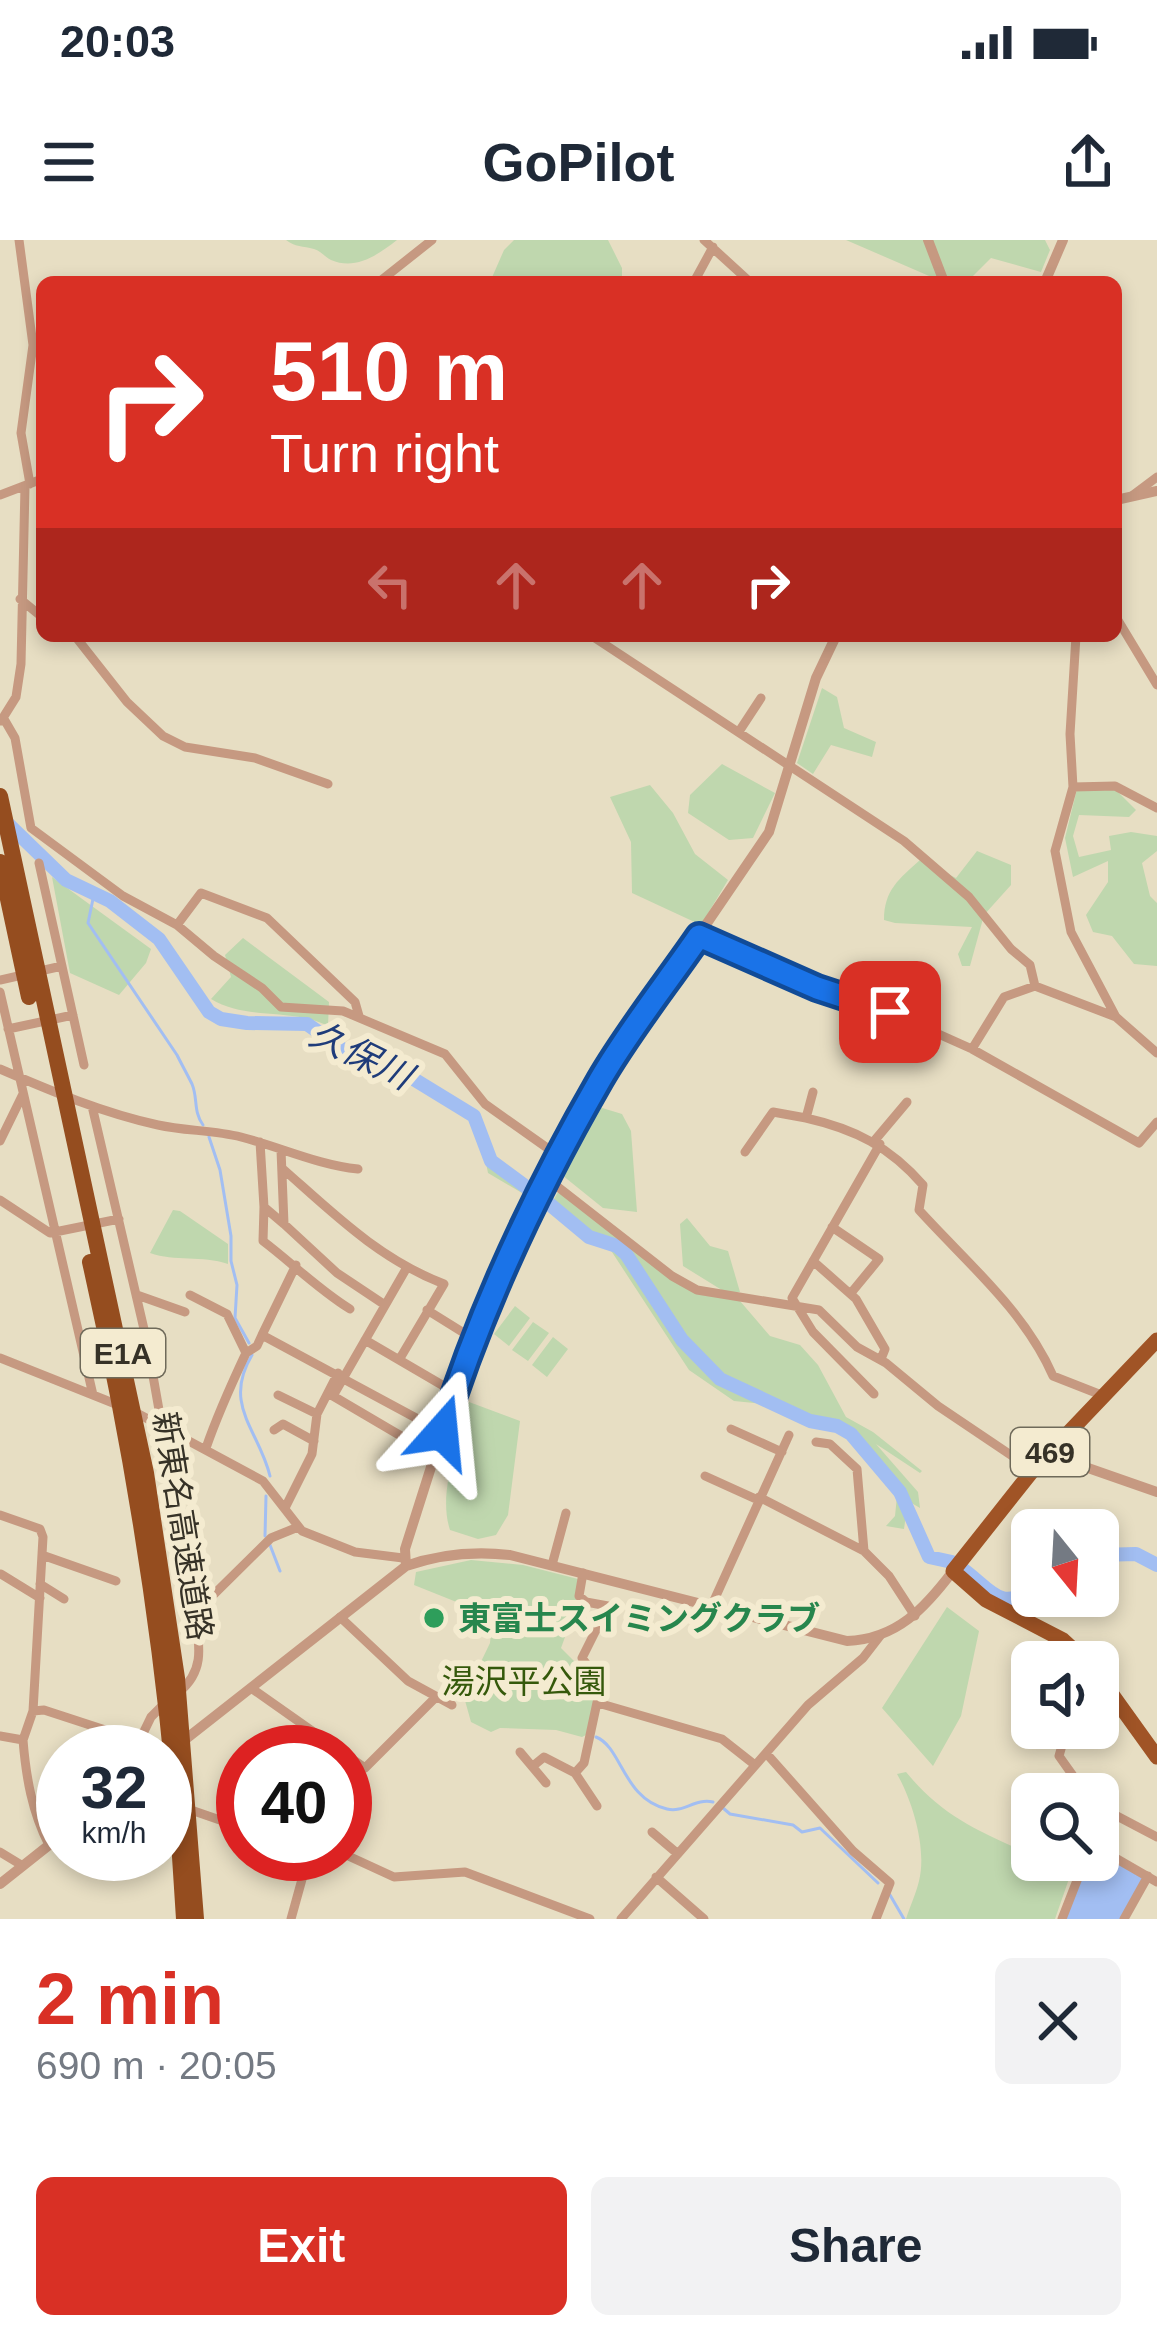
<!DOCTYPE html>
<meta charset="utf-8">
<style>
:root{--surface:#fff;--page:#f2f2f3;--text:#1f2937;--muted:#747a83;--accent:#d93025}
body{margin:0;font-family:Helvetica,"Noto Sans JP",sans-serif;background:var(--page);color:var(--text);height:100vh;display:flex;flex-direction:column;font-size:45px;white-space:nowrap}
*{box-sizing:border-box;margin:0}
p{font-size:39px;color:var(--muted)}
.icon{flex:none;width:66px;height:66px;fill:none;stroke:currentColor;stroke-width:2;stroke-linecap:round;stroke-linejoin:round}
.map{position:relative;height:1679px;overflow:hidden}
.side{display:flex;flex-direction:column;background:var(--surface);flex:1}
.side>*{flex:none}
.banner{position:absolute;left:36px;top:36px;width:1086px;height:366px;border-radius:18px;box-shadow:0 6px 18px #0003;background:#d93025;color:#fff;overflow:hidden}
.needle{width:78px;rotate:162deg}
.controls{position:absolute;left:1011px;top:1269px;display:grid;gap:24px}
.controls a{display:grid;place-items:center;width:108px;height:108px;border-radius:18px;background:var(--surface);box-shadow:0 6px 18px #0003;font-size:60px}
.speed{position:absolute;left:36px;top:1485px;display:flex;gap:24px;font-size:60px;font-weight:700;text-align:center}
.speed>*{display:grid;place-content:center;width:156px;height:156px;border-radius:50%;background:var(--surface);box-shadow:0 6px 18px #0003;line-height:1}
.speed small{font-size:30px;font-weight:400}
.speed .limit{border:18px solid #d22;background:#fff;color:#111}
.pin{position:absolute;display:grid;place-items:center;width:102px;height:102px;color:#fff;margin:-51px;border-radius:24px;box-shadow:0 6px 18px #0006}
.me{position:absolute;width:132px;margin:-66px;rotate:18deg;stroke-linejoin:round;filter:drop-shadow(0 0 9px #0008)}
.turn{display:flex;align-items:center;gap:42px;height:252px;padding:0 36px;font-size:54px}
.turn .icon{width:156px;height:156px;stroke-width:2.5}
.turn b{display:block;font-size:84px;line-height:102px}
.lanes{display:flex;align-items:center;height:114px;padding:0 36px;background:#0003;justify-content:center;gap:60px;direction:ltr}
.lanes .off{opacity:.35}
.round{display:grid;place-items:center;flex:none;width:126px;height:126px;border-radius:18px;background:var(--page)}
.headline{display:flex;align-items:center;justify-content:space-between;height:204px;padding:0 36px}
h1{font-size:72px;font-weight:700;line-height:90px;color:var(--accent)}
.primary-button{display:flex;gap:24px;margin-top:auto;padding:24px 36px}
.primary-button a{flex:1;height:138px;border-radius:18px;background:var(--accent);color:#fff;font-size:48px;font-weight:700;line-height:138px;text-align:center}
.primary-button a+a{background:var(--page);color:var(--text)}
.status{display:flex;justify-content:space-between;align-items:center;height:84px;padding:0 60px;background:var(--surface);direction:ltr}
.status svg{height:33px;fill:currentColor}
header{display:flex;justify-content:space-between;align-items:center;height:156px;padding:0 36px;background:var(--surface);font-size:54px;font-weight:700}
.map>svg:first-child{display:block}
.green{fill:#bfd7ae}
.water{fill:#a2bef2}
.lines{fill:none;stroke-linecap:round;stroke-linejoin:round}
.stream{stroke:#a2bef2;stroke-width:3}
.river{stroke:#a2bef2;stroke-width:14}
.minor{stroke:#c69981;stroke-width:9}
.tertiary{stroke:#c69981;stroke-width:10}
.trunk{stroke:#a05426;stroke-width:15}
.motorway-bridge{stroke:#954d1f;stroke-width:16}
.route-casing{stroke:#114b97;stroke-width:30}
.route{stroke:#1a73e8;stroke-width:21}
.leisure-dot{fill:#2e9e5b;stroke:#f4ebd0;stroke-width:4.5}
.labels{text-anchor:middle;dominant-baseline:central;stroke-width:12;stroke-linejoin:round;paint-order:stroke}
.shield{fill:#f4ebd0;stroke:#6f6a5a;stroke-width:3}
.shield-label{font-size:30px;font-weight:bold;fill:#363227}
.street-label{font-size:33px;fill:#363227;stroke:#f4ebd0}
.leisure-label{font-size:33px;font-weight:bold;fill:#27864d;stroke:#f4ebd0;text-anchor:start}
.park-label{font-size:33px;fill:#35590b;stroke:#f4ebd0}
.water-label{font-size:36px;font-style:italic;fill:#1f3c7a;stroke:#f4ebd0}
</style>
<div class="status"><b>20:03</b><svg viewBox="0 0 49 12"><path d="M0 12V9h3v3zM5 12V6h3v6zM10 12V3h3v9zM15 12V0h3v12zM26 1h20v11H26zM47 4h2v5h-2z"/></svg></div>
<header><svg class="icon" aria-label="menu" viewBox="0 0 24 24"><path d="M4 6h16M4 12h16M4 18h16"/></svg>GoPilot<svg class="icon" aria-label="share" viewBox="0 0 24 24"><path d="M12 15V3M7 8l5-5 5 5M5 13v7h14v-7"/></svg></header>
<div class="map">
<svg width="1157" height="1679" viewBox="0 0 1157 1679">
<rect width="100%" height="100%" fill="#e7dec3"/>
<path class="green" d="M286,0H397C379,14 356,31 331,20C325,17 321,11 314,9C303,6 295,7 286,0Z
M514,0H608L622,28V42H490L504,10Z
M846,0H1045L1050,10L1041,32L991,18L967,42H943Z
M822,448L837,457L844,488L876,502L872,517L831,505L813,534L797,523Z
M722,524L775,553L753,598L729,600L688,573L690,555Z
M650,545L673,573L695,614L728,640L701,685L632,653L631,602L610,557Z
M1077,549L1116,550L1136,570L1129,577L1079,575L1073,596L1079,617L1111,610L1109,596L1131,592L1157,596V611L1142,623L1150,656L1157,663V726L1134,724L1112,696L1093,692L1086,675L1108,642V621L1073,637L1065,598Z
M977,611L1011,625V645L984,675L970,726H962L958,714L972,687L895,683L884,680C884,650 899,639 920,620L956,638Z
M52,637L151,709L146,723L119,755L70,733Z
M243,698L329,762L328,786C290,767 247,781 211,759L231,737L225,715Z
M599,867L622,874L631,891L637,972L603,968L562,935L584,876Z
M485,918L537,952L534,960L488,933Z
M558,952L696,1053L740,1061L770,1096L800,1105L818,1125L846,1177L873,1192L922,1231L920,1233L876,1204L918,1252L920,1268L908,1261L904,1289L886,1286L895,1276L898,1246L858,1196L811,1186L775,1165L734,1161L689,1130L610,1009L587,999L549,968Z
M173,970L180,971L228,1004V1024C202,1015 175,1022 150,1013Z
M687,978L710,1006L728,1011L740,1052H725L683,1026L680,984Z
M515,1066L530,1078L509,1106L494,1094Z
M533,1082L549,1093L528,1121L512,1110Z
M553,1097L568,1109L547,1137L532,1125Z
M469,1162L520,1181L508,1275L496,1295L478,1299L450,1290C437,1251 460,1200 469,1162Z
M471,1320L523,1325L578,1339L575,1370L561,1408L597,1444L588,1494L582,1497L556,1490L500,1488L491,1492L471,1482L464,1457L490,1403L493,1372L474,1369L414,1345L416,1332Z
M947,1367L979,1391L961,1476L933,1526L882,1468Z
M1030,1427L1032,1488H1038L1036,1496L1012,1489Z
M906,1532C944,1578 979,1591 1032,1615V1620H1042L1071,1633L1055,1679H906C910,1666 916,1654 919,1641C927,1609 913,1562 897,1534Z"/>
<path class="water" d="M1098,1611L1144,1638L1121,1679H1066L1089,1620H1098Z"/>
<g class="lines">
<path class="stream" d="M94,654L88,683L177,815C182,825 187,834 192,844C198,858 193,871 203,885
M209,897L220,930L231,996V1021L237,1045L235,1078L249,1103
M252,1115C222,1165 259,1190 270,1236
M265,1296L266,1256
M270,1305L280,1331
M596,1497C622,1507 623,1559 667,1569C684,1573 695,1558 713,1562
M723,1568L730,1574L793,1585L802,1592L820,1588L878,1643
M890,1655L904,1679"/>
<path class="river" d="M4,580L66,640L110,661L159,699L209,772L221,779L247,783L307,784L355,818L407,835L474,876L491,921L537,955
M547,962L589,997L617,1006L626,1014L682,1100L720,1139L810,1181L837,1186L851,1194L900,1252L929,1317L952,1322
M1098,1315L1136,1314L1157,1325
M964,1330C991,1350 999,1371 1032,1350"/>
<path class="minor" d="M19,0L33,105L21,193L30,244
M704,0L750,42
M379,42L432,0
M694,42L713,7
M0,255L42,239
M1133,255L1157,237
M20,359L42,377
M1116,377L1157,445
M75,396L127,462L163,496L185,507L255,518L328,544
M592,396L904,601L969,657L1011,709L1030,725L1035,746L1116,777
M1076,396L1070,494L1073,547L1055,611L1071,692L1116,777L1157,813
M4,479L15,498L31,588L123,656L177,685L201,653L267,678L355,762L359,776
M1,481L16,457L21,424L25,246
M740,490L761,458
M1073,547L1115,546L1157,568
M39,623L84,825
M177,685L214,716L262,748L281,767L343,771L445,814L485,864L560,917
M699,696L817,748L889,772L972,809L1139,903L1157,882
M0,740L62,726
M0,752L93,1155
M8,789L73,775
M972,809L1004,757L1035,746
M0,829C51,851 103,873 158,885C185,891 214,890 241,897C280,907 318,925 358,929
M813,852L806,878C855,889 890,907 923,945L919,970C967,1023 1024,1070 1053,1136L1104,1156
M92,866L147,1102L195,1373
M875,900L907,862
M0,901L23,854
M260,902L264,967L284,984
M281,910L284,984L337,1033L385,1065
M745,912L773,872L806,878
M283,929C334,974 379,1019 444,1044L399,1120
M549,940L672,1036L697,1050L819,1070L857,1107L886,1123L938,1166L1033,1230
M0,960L50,993L119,979
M264,967L263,1001C292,1023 319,1050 350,1069
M832,987L879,1019L851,1053
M813,1021L856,1059L885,1109L881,1119
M406,1029L333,1156L435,1216
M137,1055L185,1072
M190,1055L227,1074L246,1113C231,1145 217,1176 206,1208
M427,1070L472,1098
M262,1095L296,1025
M365,1100L454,1152
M246,1113L257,1106L262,1095L442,1192
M0,1118L118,1165
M85,1120L107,1107L147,1102
M874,1154L813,1092L792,1058L880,904
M278,1155L317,1174
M133,1171L263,1241L302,1291L355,1312L403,1318
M731,1189L782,1212
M274,1190L283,1184L314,1201
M816,1202L830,1204L857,1229L864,1311L889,1336L915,1376
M705,1236L758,1260
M759,1257L864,1311
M285,1268L312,1214L317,1174L338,1133
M0,1275L40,1289L43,1297L33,1471
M42,1315L116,1341
M552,1325L566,1273
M1,1334L40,1358
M40,1344L64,1359
M711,1367L789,1195
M340,1377L408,1441L452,1465
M251,1448L342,1512
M179,1452C206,1430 199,1404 195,1373L271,1298L298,1287
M598,1463L722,1499L755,1525
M1067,1488L1059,1516L1086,1554
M0,1496L23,1500L33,1471L44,1470L139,1501
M23,1500C26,1537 32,1572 49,1605
M134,1512L151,1477L166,1462
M520,1512L546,1543
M766,1513L853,1611L890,1643L876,1679
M345,1514L365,1528L436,1457
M533,1526L544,1517L575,1533L597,1566
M575,1533L584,1523L601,1444L582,1418L608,1366L586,1362L579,1356L583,1333
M165,1561L243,1588
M1098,1566L1157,1597
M652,1592L678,1614
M1098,1608L1157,1642
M0,1612L23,1626
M344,1614L394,1637L465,1632L590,1679
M656,1637L704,1679
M291,1679L309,1614
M621,1679L808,1465L863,1418L880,1396
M1062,1679L1085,1620
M1124,1679L1148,1636"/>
<path class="tertiary" d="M928,0L944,42
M1045,42L1063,0
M1116,260L1157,251
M1048,1214L1157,1252
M406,1326L405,1309L472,1098L601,839L769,592L816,438L836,396
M182,1502L406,1326C440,1314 474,1311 510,1315L847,1401C897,1399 925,1368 953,1331
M0,1644L63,1594"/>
<path class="trunk" d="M1087,1422L1063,1400L986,1360L953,1331L1033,1230L1157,1100
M1098,1435L1157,1517"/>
<path class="motorway-bridge" d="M0,556L146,1233L177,1438L196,1679
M0,622L29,757
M90,1022C139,1239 172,1456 184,1679"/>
</g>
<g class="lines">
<g class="route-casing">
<path id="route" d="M442,1192C480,1070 536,951 600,840C629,790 666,744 699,696L817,748L890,772"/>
</g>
<use href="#route" class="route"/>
</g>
<circle class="leisure-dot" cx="434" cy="1378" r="12"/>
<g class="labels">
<g class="shield">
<rect x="81" y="1089" width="84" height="48" rx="9"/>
<rect x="1011" y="1188" width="78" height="48" rx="9"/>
</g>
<g class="shield-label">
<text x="123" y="1113">E1A</text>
<text x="1050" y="1212">469</text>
</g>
<g class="street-label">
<text transform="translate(183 1286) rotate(81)">新東名高速道路</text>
</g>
<g class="leisure-label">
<text x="458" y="1378">東富士スイミングクラブ</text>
</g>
<g class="park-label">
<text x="524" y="1441">湯沢平公園</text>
</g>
<g class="water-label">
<text transform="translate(361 815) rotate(26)">久保川</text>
</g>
</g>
</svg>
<div class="controls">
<a><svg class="needle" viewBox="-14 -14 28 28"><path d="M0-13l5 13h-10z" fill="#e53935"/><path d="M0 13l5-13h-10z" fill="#747a83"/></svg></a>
<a><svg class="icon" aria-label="sound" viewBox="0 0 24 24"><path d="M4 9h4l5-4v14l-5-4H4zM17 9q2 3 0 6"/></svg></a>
<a><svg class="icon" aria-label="search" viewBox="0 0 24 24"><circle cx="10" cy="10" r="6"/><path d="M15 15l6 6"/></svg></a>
</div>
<div class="speed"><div>32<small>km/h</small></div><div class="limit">40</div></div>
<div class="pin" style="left:890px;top:772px;background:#d93025"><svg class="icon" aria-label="arrive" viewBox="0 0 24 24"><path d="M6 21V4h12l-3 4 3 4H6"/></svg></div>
<svg class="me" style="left:442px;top:1192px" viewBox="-20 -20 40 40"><path d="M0-17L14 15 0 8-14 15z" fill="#1a73e8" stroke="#fff" stroke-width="4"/></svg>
<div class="banner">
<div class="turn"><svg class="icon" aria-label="right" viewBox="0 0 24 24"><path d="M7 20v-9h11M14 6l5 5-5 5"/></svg><div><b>510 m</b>Turn right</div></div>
<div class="lanes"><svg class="icon off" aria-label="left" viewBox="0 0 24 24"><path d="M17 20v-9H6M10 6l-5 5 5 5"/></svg><svg class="icon off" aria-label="ahead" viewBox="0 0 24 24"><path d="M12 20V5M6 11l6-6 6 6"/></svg><svg class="icon off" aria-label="ahead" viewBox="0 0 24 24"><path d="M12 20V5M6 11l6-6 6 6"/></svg><svg class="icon" aria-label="right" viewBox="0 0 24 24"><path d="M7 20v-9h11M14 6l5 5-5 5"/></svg></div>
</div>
</div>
<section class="side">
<div class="headline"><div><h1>2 min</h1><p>690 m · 20:05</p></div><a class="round"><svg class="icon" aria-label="close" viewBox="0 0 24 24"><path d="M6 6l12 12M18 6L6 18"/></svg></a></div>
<div class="primary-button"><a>Exit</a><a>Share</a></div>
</section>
